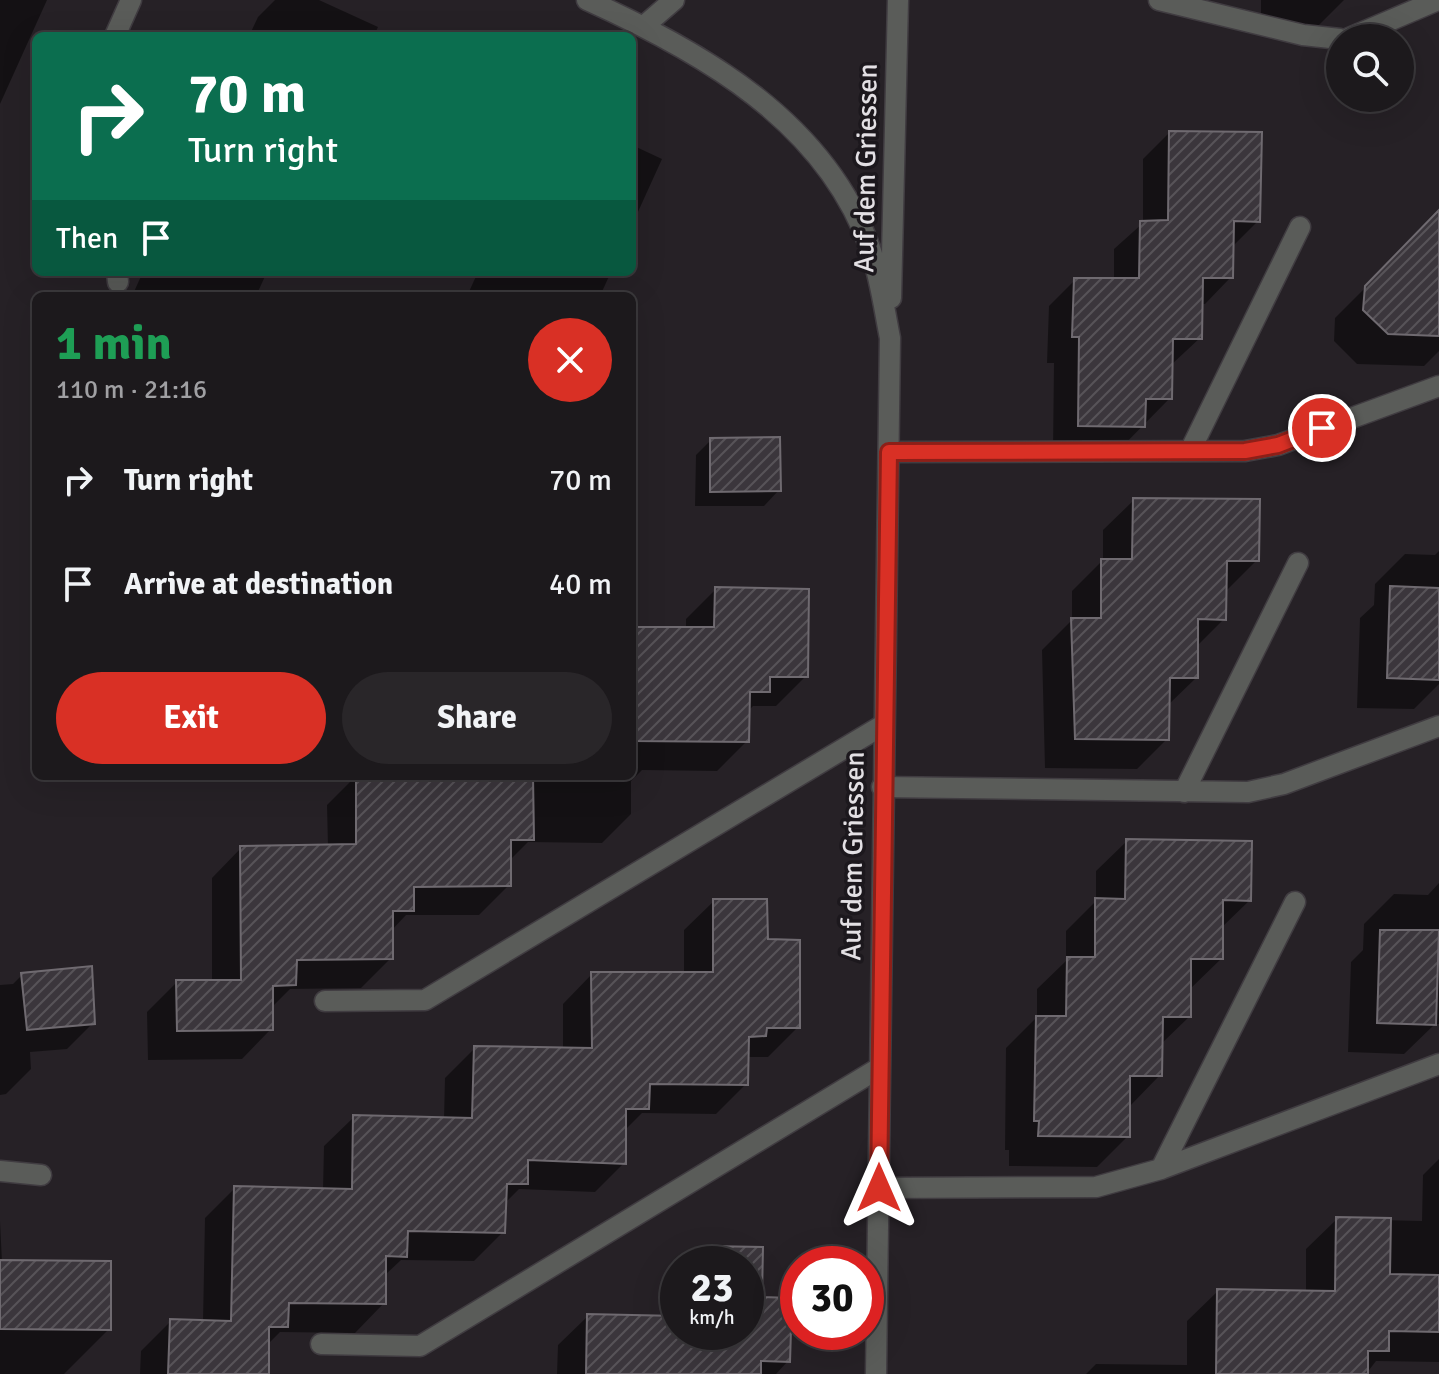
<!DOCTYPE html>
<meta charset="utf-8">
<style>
:root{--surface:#1c191c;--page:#292629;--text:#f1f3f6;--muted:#a0a0a3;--line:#3a383b;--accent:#d93025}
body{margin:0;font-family:Signika,sans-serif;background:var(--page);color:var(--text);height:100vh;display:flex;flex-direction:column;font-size:30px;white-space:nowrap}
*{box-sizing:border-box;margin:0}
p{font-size:26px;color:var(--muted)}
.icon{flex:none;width:44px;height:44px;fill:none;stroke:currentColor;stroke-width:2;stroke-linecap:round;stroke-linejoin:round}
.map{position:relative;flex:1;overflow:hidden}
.sheet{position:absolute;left:32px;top:292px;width:604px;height:488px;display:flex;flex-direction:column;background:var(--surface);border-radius:12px;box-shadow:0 8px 32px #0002,0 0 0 2px var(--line)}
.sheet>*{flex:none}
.banner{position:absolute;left:32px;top:32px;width:604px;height:244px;border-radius:12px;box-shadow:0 8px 32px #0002,0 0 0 2px var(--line);background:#0b6e4f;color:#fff;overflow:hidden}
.buttons{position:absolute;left:1326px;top:24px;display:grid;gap:16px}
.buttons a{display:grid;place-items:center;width:88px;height:88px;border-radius:50%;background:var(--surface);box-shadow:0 8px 32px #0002,0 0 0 2px var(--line);font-size:40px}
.speed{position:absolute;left:660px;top:1246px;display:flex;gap:16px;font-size:40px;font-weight:700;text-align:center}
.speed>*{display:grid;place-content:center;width:104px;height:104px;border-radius:50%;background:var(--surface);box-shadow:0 8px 32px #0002,0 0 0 2px var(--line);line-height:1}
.speed small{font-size:20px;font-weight:400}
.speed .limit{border:12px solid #d22;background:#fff;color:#111}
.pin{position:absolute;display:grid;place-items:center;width:68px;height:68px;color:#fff;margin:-34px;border:4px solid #fff;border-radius:50%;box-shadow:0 2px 8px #0007}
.me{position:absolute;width:88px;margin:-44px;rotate:0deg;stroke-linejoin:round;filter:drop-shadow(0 0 6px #0008)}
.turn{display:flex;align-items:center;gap:28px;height:168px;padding:0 24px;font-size:36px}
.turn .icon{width:104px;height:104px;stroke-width:2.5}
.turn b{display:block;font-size:56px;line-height:68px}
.then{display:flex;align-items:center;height:76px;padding:0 24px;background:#0003;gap:16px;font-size:30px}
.round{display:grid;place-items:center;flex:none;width:84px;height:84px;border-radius:42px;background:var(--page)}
.overview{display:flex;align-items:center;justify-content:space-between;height:136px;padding:0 24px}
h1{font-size:48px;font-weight:700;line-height:60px;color:#1e9e55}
.button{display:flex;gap:16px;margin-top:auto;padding:16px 24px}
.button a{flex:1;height:92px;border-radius:48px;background:var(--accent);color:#fff;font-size:32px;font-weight:700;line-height:92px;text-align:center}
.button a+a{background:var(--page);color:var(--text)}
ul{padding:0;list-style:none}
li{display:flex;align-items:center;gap:24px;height:104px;padding:0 24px}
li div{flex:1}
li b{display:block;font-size:30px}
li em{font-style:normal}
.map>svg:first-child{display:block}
.shadow{fill:#0007}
.building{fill:url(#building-hatch);stroke:#6f6a70;stroke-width:2}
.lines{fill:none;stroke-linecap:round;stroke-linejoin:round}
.lane-casing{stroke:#403c41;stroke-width:23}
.street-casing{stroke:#403c41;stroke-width:23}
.lane{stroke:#5a5c59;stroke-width:20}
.street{stroke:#5a5c59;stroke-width:20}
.route-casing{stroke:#8d1f18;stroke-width:20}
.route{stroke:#d93025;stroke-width:14}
.labels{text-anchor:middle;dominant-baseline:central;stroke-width:7;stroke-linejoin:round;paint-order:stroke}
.street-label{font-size:28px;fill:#e3e0e4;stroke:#1c181d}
</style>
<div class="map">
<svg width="1439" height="1374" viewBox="0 0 1439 1374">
<defs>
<pattern id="building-hatch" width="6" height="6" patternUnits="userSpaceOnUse" patternTransform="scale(2)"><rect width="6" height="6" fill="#3b363c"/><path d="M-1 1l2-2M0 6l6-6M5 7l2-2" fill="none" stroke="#575358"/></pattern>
</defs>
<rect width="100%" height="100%" fill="#262126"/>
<path class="shadow" d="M0,0H47L0,104Z
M275,0H319L378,27L374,36H249L258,17Z
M1261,0H1344L1318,26L1261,24Z
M1169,133L1258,221L1232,247L1231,277L1205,304H1201L1200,338L1171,365L1170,398L1117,452L1053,451L1054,363H1047L1049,306L1075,280H1114V249L1143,223V159Z
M632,145L662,159L632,225Z
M1439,236V351L1424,366L1357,364L1334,341L1335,318L1409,244Z
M143,272H267L256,296H132Z
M478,272H611L600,296H467Z
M711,440L779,490L764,506H695L696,455Z
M1134,500L1257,560L1226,591L1224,619L1196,647V678L1167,706V739L1137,769L1045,768L1042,650L1072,620V591L1103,560V530Z
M1439,551V684L1414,709L1357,708L1360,618L1374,605L1375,584L1405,554L1435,555Z
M716,589L806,676L776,706H753L748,711L747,741L717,771L642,770L631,781V814L602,843L528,842L509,861V885L479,915H406L391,931V958L361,988L290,989L271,1008V1029L242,1059L148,1060L147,1012L177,982H212V878L241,848L328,847L327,805L356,776H632V629H686V619Z
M1127,841L1250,900L1221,928V959L1190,989L1189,1017L1160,1045V1075L1130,1106L1128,1136L1097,1167L1009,1166V1150H1005L1006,1048L1037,1017V989L1066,961V931L1096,901V871Z
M1439,883V1024H1435L1404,1054L1348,1052L1351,962L1363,950L1364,924L1394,894L1428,895Z
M714,901L766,941L798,1027L768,1057H746V1084L716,1114L642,1113L624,1131V1163L595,1192L519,1189L504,1204L503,1232L474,1261L401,1260L384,1276V1303L355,1333L280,1332L267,1345V1374H140L141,1351L171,1321L203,1322L205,1218L235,1188L323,1190L324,1146L354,1117L444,1119L445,1078L475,1048L563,1050V1004L592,974H684V930Z
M22,975L93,1023L67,1049L30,1052L31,1069L6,1094L0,1095V985L13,984Z
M1439,1159V1362L1376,1361L1366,1374H1086L1096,1364L1187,1365V1321L1218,1291L1306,1292V1249L1337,1219L1422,1221L1423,1175Z
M0,1221L2,1262L109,1329L64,1374H0Z
M707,1248L761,1249L760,1299L788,1361L776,1374H557L558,1345L588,1316L676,1318L678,1277V1332H746V1264H691Z"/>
<path class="building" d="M1169,131L1262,132L1260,222L1234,221L1233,278H1203L1202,339H1173L1172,399H1146L1145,427L1078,426L1079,337H1072L1074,278H1139L1140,221L1168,220Z
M1439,210V336L1388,334L1363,310L1365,286Z
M780,437L781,491L710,492V438Z
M1133,498L1260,499L1259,561H1227L1226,620L1198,619V678H1170L1169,740L1075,739L1071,618H1101V559H1132Z
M1390,586L1439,588V680L1387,678Z
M715,587L809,589L808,677H770V692H750L749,742L632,741V627H714Z
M356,776H533L534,840H511V886L414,887V911H393V959L297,960L296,985L273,986V1030L177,1031L176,980H241L240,846L356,844Z
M1126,839L1252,841L1251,901L1223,900V959H1191V1017H1163L1162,1076H1130V1137L1038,1136L1039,1121H1034L1036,1016H1066L1067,957H1095V898L1125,899Z
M713,899H767L768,939L800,940V1028H767L766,1036L749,1037L748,1085L650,1084L649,1109H626V1164L528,1160V1184H507L505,1233L408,1231L407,1257L386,1256V1304L289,1303L288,1327H269V1374H168L170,1319L231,1321L234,1186L352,1189L353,1115L472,1118L474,1046L592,1048L591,972H713Z
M1380,930H1439L1436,1025L1377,1023Z
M92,966L95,1024L27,1030L21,973Z
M1336,1217L1391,1218L1390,1274L1439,1275V1332L1389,1331V1351H1368V1374H1216L1217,1289L1335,1291Z
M706,1246L763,1247L762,1297L792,1298L790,1362L761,1361V1374H586L587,1314L678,1316V1332H746V1264H706Z
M0,1260L111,1261V1330L0,1329Z"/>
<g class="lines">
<g class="lane-casing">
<path id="lane" d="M1159,0L1303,35L1340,39
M115,36L131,0
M1349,38L1438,0
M117,272L118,282
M1190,451L1300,227
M889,452L1245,451L1278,445L1439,386
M882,787L1248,792L1284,784L1439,726
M1184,792L1298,563
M325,1001L425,1000L883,725
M1161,1169L1439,1064
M0,1171L41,1175
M879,1188L1096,1187L1161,1169L1295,902
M321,1344L420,1346L879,1068"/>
</g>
<g class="street-casing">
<path id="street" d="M587,0C702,52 825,121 870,248C880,277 884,308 890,338L876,1374
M644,26L674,0
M891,298L898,0"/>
</g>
<use href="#lane" class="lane"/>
<use href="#street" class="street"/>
</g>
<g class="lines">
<g class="route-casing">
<path id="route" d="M879,1188L889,452L1245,451L1278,445L1322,428"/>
</g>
<use href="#route" class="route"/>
</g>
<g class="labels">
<g class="street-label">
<text transform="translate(866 168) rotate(-89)">Auf dem Griessen</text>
<text transform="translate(853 856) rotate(-89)">Auf dem Griessen</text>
</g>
</g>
</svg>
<div class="buttons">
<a><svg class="icon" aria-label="search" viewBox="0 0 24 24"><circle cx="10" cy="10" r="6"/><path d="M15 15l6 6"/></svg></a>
</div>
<div class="speed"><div>23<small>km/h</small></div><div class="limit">30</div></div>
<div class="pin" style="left:1322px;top:428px;background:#d93025"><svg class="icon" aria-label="arrive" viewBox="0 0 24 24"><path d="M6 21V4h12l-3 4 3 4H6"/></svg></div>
<svg class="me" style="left:879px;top:1188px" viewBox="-20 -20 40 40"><path d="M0-17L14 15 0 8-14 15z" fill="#d93025" stroke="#fff" stroke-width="4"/></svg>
<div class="banner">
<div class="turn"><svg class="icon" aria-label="right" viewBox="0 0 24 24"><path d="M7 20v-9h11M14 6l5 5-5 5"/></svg><div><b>70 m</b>Turn right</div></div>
<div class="then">Then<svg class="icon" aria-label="arrive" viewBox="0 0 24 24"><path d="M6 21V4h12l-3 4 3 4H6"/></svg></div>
</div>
<section class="sheet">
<div class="overview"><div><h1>1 min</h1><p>110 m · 21:16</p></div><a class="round" style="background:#d93025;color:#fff"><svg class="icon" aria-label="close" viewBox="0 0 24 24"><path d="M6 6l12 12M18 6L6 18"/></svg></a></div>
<ul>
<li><svg class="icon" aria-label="right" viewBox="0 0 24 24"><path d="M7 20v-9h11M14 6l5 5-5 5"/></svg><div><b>Turn right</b></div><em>70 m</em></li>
<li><svg class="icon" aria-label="arrive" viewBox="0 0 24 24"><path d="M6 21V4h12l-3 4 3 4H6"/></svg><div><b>Arrive at destination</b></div><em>40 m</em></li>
</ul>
<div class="button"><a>Exit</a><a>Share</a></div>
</section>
</div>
